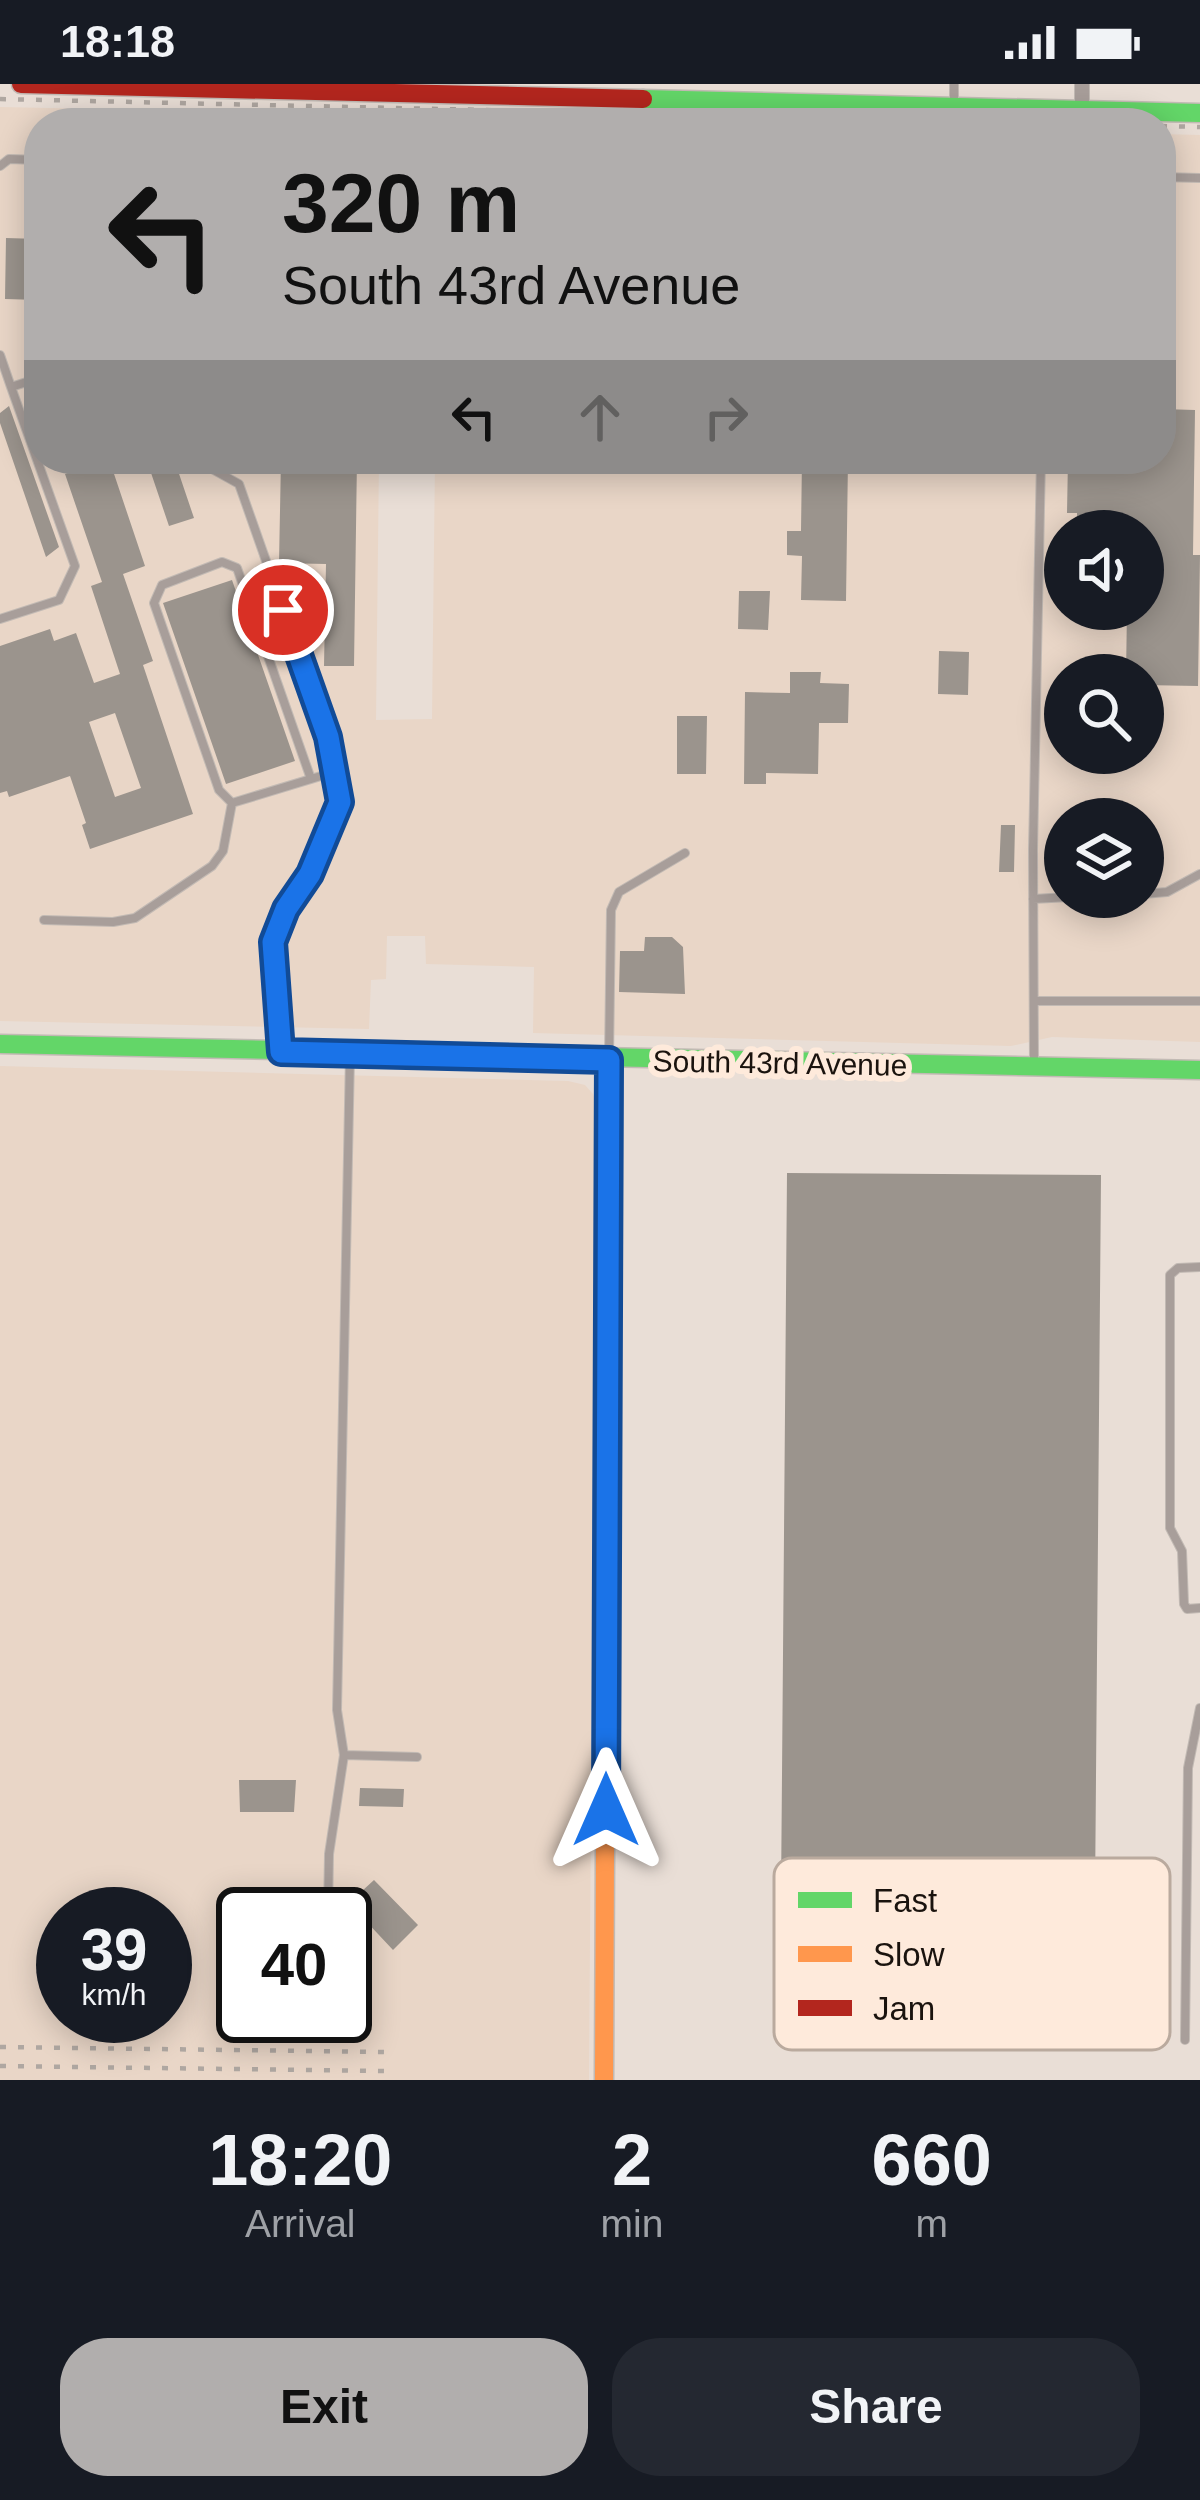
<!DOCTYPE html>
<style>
:root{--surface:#171b24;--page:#242831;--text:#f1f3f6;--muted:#9ea1a6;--accent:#b1aead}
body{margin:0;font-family:Helvetica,sans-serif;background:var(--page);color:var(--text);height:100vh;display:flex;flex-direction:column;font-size:45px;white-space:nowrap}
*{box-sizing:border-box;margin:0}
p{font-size:39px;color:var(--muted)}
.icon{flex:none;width:66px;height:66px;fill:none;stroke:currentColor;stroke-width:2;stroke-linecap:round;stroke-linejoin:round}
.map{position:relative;height:1996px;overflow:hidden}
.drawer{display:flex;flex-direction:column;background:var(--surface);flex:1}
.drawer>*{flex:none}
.guide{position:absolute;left:24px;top:24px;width:1152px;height:366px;border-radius:48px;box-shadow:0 6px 30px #0003;background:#b1aead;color:#111;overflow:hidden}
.buttons{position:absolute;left:1044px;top:426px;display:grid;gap:24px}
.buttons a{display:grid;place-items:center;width:120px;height:120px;border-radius:50%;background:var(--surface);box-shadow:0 6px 30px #0003;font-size:60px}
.speed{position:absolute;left:36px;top:1803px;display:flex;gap:24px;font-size:60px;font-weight:700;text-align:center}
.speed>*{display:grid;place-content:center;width:156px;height:156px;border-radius:50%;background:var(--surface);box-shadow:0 6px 30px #0003;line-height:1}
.speed small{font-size:30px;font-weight:400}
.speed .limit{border:6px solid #111;border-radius:18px;background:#fff;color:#111}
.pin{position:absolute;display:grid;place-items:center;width:102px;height:102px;color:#fff;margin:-51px;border:6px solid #fff;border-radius:50%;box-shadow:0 3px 12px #0007}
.me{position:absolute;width:132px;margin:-66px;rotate:0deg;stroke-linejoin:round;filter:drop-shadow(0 0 9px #0008)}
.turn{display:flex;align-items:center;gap:42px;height:252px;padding:0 60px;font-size:54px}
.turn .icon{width:156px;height:156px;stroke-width:2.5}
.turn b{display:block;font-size:84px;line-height:102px}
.lanes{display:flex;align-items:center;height:114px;padding:0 60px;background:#0003;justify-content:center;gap:60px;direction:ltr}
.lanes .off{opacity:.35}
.eta{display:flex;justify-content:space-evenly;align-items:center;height:204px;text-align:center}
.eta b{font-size:72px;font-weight:600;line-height:84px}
.button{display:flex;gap:24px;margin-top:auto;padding:24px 60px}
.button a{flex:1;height:138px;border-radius:48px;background:var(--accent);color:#111;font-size:48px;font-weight:600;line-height:138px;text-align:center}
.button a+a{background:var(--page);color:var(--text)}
.status{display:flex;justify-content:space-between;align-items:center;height:84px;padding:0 60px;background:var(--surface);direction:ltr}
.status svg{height:33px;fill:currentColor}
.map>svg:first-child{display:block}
.built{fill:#e9d6c7;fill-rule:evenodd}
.building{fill:#9b948d;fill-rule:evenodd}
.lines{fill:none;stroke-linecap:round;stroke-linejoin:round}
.lane-casing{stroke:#c2bab4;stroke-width:10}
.street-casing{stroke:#c2bab4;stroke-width:16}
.fast-casing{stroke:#c2bab4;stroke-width:21}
.slow-casing{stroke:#c2bab4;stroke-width:21}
.jam-casing{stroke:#c2bab4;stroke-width:21}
.lane{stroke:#a89e9a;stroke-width:8}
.street{stroke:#a89e9a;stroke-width:14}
.fast{stroke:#63d668;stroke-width:18}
.slow{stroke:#ff974d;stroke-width:18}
.jam{stroke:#b3261e;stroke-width:18}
.rail{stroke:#afa7a1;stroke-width:4.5;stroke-dasharray:6 12;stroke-linecap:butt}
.route-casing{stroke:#114b97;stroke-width:30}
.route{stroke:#1a73e8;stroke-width:21}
.labels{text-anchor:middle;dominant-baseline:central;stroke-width:12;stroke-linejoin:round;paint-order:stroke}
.street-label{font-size:30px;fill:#1a130e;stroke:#feeadb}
.key{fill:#feeadb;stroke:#baaa9e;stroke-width:3}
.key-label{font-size:33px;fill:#1a130e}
</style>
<div class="status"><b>18:18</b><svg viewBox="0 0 49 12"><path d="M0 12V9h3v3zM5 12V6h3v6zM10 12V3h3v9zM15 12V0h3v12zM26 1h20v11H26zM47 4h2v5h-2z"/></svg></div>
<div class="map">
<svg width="1200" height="1996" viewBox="0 0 1200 1996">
<rect width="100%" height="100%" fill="#e9ded6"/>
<path class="built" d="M0,23L383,31V39H39V375H379L376,636L432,635L435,375H1161V50L1200,51V958L1052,953L1011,962L533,949L534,883L426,880L425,852H387L386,895L371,896L369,945L0,937ZM1065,447H1143V525H1065ZM1065,591H1143V669H1065ZM1065,735H1143V813H1065Z
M0,982L568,997L585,1001L593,1010L596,1019L589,1996H0ZM63,1830H165V1932H63ZM243,1830H345V1932H243Z"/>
<path class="building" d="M6,154L39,155V216L5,215Z
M9,322L59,463L46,473L0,339V329Z
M1161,325L1195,326L1193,471H1200L1198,602L1143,601V591H1126L1127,525H1143V447H1129V440L1077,439V429H1067L1068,375H1161Z
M109,375L145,482L123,490L153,577L143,581L193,730L90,765L82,741L86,739L70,692L9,713L7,707L0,709V562L50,545L54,557L76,549L94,599L120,590L91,502L102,498L65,390ZM115,629L141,704L115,713L89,638Z
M163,375H174L194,434L169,442L148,380Z
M281,375H357L354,582H324L326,480L279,479Z
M802,375H848L846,517L801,516L802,472L787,471V447H801Z
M232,496L295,677L226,700L163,519Z
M739,507H770L768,546L738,545Z
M939,567L969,568L968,611L938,610Z
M790,588H821L820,599L849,600L848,639H819L818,690L766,689V700H744L745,608L790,609Z
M677,632H707L706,690H677Z
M1001,741H1015L1014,788H999Z
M645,853H672L683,863L685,910L619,908L620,867H644Z
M787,1089L1101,1091L1094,1934L780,1931Z
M239,1696H296L294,1728H240Z
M360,1704L404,1705L403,1723L359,1722Z
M374,1796L418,1841L393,1866L349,1819Z"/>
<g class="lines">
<g class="lane-casing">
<path id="lane" d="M954,22V0
M0,82L9,75L39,76
M1161,93L1200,94
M0,271L11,303
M201,375L203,380L239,400L328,653L341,718L310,790L287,825L273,858L281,966
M0,535L59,516L75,482L11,303L39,294
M232,719L219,706L154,519L162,501L222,478L237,484L311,695
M1143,810L1167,808L1200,790
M1033,815L1069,813
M44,836L113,838L135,834L212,782L223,767L232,719L334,688
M1034,917H1200
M350,971L337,1626L344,1671L417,1673
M609,975L611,826L619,808L685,769
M1034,982L1033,766L1041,375
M1200,1183L1178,1184L1170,1191V1444L1182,1467L1184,1520L1187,1525L1200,1524
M328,1830L329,1770L344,1671
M1185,1956L1188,1684L1200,1624"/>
</g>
<g class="street-casing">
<path id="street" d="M1082,26V0"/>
</g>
<g class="fast-casing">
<path id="fast" d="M643,15L1200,29
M0,960L1200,986
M607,1312L609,976"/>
</g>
<g class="slow-casing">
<path id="slow" d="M604,1996L607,1312"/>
</g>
<g class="jam-casing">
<path id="jam" d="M21,0L643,15"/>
</g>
<use href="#lane" class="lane"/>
<use href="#street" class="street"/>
<use href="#fast" class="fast"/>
<use href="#slow" class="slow"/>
<use href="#jam" class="jam"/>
<path class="rail" d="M0,15L1057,39
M1161,42L1200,43
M0,1963L384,1968
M0,1982L386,1987"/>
</g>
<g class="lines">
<g class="route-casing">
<path id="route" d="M283,526L328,653L340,718L310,790L286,825L273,858L281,968L609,976L606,1726"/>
</g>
<use href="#route" class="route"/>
</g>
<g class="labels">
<g class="street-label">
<text transform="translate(780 979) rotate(1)">South 43rd Avenue</text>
</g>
</g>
<rect x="774" y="1774" width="396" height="192" rx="18" class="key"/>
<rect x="798" y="1808" width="54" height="16" fill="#63d668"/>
<rect x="798" y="1862" width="54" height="16" fill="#ff974d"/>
<rect x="798" y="1916" width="54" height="16" fill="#b3261e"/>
<g class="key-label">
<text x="873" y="1828">Fast</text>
<text x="873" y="1882">Slow</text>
<text x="873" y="1936">Jam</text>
</g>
</svg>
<div class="buttons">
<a><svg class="icon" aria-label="sound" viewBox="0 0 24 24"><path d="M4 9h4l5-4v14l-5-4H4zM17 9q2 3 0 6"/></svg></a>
<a><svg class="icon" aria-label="search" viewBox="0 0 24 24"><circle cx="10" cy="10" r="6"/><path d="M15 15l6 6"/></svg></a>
<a><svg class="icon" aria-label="layers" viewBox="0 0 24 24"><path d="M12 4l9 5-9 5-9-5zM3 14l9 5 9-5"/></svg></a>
</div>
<div class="speed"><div>39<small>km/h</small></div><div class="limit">40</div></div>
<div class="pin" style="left:283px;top:526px;background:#d93025"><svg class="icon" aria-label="arrive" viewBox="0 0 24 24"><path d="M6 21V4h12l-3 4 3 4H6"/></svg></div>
<svg class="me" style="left:606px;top:1726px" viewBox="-20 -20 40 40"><path d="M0-17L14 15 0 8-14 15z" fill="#1a73e8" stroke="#fff" stroke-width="4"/></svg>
<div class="guide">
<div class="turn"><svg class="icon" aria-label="left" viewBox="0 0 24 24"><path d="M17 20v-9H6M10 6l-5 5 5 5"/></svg><div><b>320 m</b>South 43rd Avenue</div></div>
<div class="lanes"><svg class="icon" aria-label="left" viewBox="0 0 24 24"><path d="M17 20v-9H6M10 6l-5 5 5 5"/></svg><svg class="icon off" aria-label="ahead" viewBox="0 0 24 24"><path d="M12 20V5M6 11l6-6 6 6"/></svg><svg class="icon off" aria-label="right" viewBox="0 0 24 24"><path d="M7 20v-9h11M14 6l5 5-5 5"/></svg></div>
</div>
</div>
<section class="drawer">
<div class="eta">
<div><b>18:20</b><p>Arrival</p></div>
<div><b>2</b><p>min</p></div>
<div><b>660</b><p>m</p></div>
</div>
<div class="button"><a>Exit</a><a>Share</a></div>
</section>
